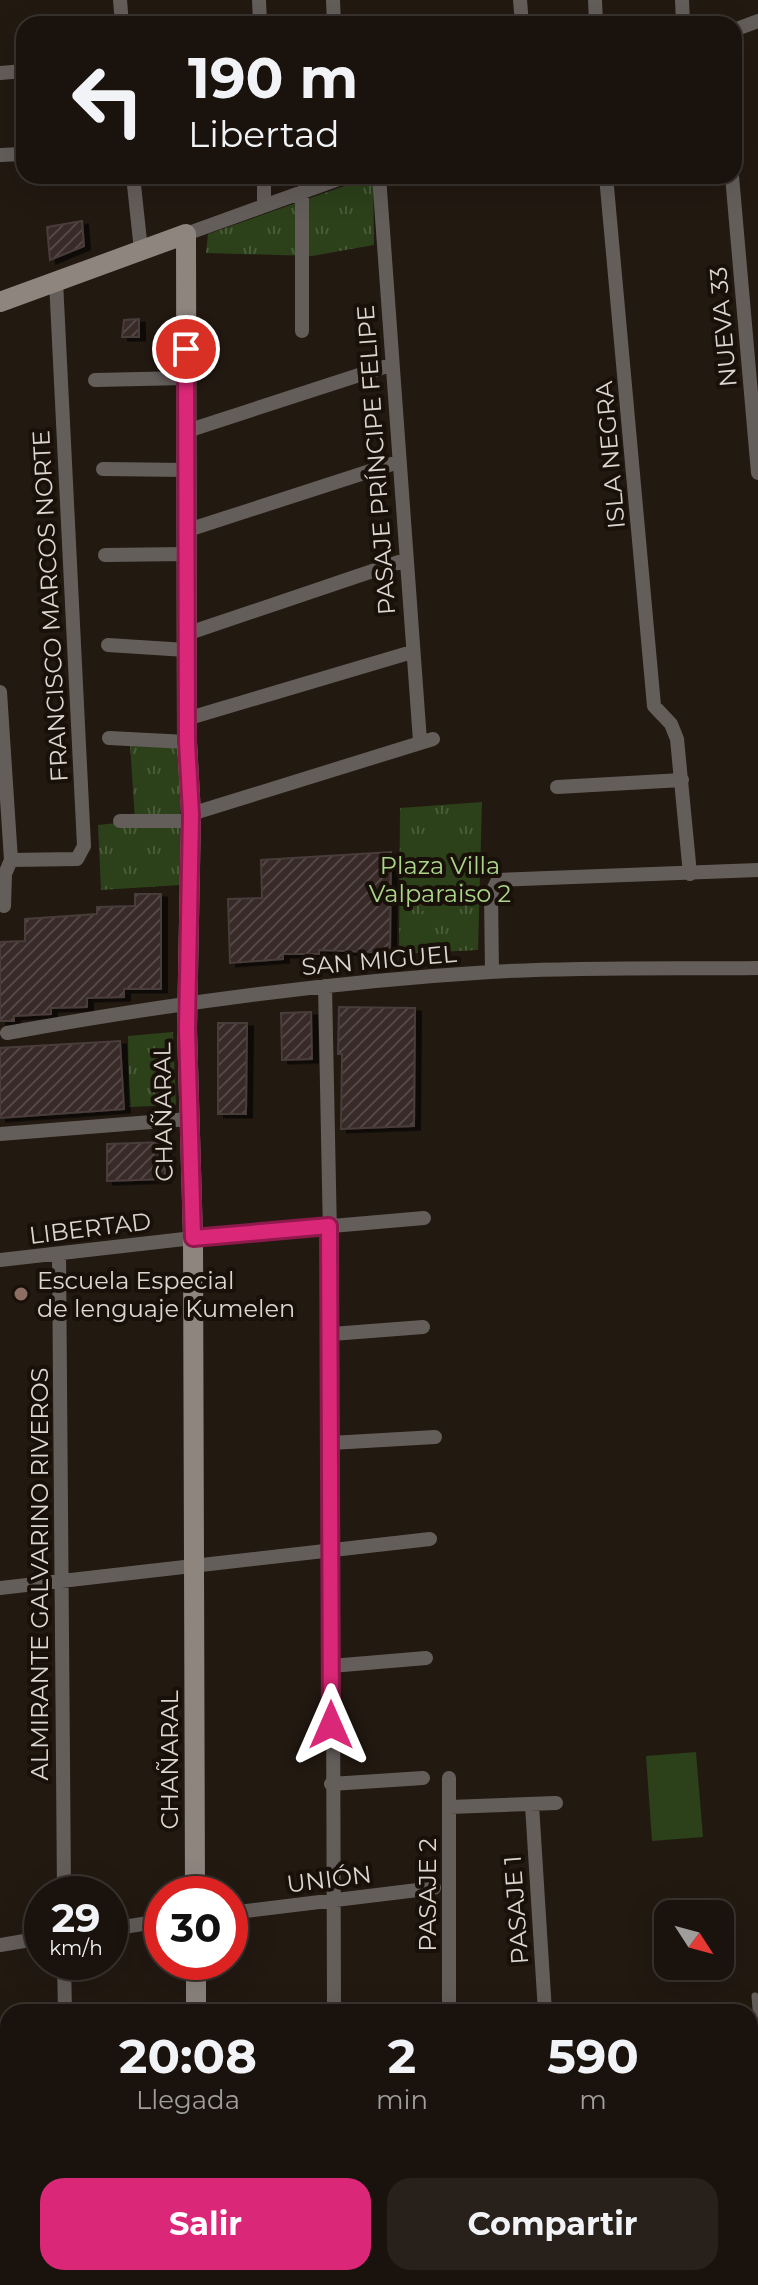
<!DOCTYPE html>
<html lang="es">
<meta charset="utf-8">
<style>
:root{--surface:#1a130d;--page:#27201b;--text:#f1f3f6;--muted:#9f9e9d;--line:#38322e;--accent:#db2777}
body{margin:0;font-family:Montserrat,sans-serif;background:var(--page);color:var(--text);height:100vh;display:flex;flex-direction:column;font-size:30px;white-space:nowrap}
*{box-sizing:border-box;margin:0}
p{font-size:26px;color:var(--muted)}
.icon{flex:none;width:44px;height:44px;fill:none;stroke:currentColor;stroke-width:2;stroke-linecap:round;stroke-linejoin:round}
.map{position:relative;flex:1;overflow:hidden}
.sheet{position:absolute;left:0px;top:2004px;width:758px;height:282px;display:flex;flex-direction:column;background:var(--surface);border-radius:24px 24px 0 0;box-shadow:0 8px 32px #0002,0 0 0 2px var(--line)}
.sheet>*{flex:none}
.guide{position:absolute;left:16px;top:16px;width:726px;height:168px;border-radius:24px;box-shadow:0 8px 32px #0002,0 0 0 2px var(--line);background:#1a130d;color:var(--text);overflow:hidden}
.needle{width:52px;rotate:126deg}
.fabs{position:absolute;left:654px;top:1900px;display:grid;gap:16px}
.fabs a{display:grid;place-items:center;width:80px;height:80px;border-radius:16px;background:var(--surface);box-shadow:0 8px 32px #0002,0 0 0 2px var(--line);font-size:40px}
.speed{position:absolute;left:24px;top:1876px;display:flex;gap:16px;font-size:40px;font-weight:700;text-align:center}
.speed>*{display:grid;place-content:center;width:104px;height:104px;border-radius:50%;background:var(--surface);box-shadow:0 8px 32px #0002,0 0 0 2px var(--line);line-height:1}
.speed small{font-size:20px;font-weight:400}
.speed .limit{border:12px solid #d22;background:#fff;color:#111}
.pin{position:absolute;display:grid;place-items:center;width:68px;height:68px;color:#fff;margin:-34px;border:4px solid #fff;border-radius:50%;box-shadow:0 2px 8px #0007}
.me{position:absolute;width:88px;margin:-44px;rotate:0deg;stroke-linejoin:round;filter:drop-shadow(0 0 6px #0008)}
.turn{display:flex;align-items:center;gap:28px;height:168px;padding:0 40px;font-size:36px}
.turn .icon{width:104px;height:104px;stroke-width:2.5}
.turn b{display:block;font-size:56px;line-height:68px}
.eta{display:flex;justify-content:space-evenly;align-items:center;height:136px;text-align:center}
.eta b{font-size:48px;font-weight:700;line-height:56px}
.button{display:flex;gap:16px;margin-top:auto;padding:16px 40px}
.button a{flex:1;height:92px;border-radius:24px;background:var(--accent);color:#fff;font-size:32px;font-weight:700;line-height:92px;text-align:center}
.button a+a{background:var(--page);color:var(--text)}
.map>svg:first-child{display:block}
.grass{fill:url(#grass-tufts)}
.garden{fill:#2c401a}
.building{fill:url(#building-hatch);stroke:#4a3c3a;stroke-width:2;filter:url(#shadow)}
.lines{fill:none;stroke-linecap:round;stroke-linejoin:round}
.lane{stroke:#645e5b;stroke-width:7}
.street{stroke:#645e5b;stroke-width:14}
.secondary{stroke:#8e857f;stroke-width:20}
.route-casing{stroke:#8e194d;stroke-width:20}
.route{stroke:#db2777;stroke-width:14}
.education-dot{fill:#8d6e63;stroke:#191009;stroke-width:3}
.labels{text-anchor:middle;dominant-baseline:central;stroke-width:8;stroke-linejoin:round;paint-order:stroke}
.street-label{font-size:24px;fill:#dcd6d1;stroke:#191009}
.park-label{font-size:24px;fill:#abd68a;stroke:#191009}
.poi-label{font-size:24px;fill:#dcd6d1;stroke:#191009;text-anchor:start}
</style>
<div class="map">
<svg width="758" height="2285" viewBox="0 0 758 2285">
<defs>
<pattern id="grass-tufts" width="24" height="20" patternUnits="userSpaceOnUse" patternTransform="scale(2)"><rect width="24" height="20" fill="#2c401a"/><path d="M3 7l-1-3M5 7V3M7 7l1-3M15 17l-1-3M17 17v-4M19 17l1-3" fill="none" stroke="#4a5b3a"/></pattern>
<pattern id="building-hatch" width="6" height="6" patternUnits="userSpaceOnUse" patternTransform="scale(2)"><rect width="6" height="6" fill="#372928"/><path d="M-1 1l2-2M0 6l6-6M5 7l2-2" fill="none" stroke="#534746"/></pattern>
<filter id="shadow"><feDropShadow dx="6" dy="3.5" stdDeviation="0" flood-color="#0009"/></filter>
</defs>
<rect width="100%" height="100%" fill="#221911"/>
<path class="grass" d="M373,176L374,245L312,256L206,253L208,234Z
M130,744L180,747V885L101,890L98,825L135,821Z
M482,802L478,950L399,954L400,808Z
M173,1032L176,1105L129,1107L128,1036Z"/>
<path class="garden" d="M418,834H462V909L419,911Z
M696,1752L703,1837L652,1841L646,1756Z"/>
<path class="building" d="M82,221L84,246L50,260L47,227Z
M139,319V337H122L124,320Z
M391,852L390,953L319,950V954H283V959L230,963L228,899L262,898L261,860Z
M135,894H161V989H124V997L87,998V1007L51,1008V1014L14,1016V1021H0V942L25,941V919L97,914V907L135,906Z
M339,1007L415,1008L414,1126L341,1129L342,1054H338Z
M311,1012L312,1059L282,1060L281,1013Z
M218,1023H247L246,1114H218Z
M120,1041L124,1109L0,1118V1048Z
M165,1142V1179L107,1181V1144Z"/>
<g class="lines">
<path class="lane" d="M755,1996L758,2033"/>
<path class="street" d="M120,0L122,24
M259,0L260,24
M333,0L334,24
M520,0L522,24
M595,0L596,24
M682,0L683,24
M734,30L758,21
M0,73L24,71
M0,155L24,154
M133,176L141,250
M264,176V206
M379,176L420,741
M606,176L654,706L671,724L677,739L690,874
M732,176L758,473
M186,234L347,176
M302,331V192
M95,380L186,378
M187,431L390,365
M103,469L186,470
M185,531L398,462
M105,555L186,554
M186,634L405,560
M108,645L186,650
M0,692L11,860L5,874L4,906
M186,719L412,652
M109,738L187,742
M557,787L682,780
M191,814L433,739
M120,821H190
M11,860L77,859L84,846L56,281
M492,972L491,894L498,880L758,870
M325,986L332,1334L334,2012
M7,1033C167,1004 327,982 490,972C579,967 669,969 758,968
M0,1134L189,1119
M59,1254L64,1894
M0,1260L193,1238L424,1218
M332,1334L423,1327
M331,1443L435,1437
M0,1588L430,1539
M331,1666L426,1658
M331,1784L423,1778
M532,1805L545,2012
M449,1807L556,1803
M230,1913L434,1888
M110,1929L162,1921
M0,1945L42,1938
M64,1962L65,2012
M402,2012L425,2009
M449,2012V1778
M750,2211L758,2210
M67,2278V2285
M350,2278L351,2285
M91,2285L142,2278"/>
<path class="secondary" d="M0,302L186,234L187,742L191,814L187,1029L193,1238L195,1894
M196,1962V2012
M198,2285V2278"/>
</g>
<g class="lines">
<g class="route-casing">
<path id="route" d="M186,349L187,742L191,814L187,1029L193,1238L329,1226L331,1725"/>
</g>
<use href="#route" class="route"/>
</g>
<circle class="education-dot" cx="21" cy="1294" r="8"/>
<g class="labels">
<g class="street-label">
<text transform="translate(723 327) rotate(-95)">NUEVA 33</text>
<text transform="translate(610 455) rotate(-95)">ISLA NEGRA</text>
<text transform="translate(376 460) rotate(-94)">PASAJE PRÍNCIPE FELIPE</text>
<text transform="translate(50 606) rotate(-93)">FRANCISCO MARCOS NORTE</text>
<text transform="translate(379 960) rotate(-5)">SAN MIGUEL</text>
<text transform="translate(163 1112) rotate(-91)">CHAÑARAL</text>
<text transform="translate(90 1228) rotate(-7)">LIBERTAD</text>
<text transform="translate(39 1574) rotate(-90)">ALMIRANTE GALVARINO RIVEROS</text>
<text transform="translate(169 1760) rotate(-90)">CHAÑARAL</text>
<text transform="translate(329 1879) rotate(-7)">UNIÓN</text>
<text transform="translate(427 1895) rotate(-90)">PASAJE 2</text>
<text transform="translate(516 1910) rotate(-94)">PASAJE 1</text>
</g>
<g class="park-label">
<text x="440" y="865">Plaza Villa<tspan x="440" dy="28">Valparaiso 2</tspan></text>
</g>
<g class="poi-label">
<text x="37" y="1280">Escuela Especial<tspan x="37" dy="28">de lenguaje Kumelen</tspan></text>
</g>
</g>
</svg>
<div class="fabs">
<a><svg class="needle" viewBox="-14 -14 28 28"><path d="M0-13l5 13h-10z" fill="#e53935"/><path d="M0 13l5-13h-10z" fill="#9f9e9d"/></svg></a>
</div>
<div class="speed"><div>29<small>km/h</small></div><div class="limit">30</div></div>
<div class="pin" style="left:186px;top:349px;background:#d93025"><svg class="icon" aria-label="arrive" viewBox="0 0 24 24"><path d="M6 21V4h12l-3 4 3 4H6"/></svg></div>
<svg class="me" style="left:331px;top:1725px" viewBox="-20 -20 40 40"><path d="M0-17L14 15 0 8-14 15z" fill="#db2777" stroke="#fff" stroke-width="4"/></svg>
<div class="guide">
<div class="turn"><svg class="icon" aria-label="left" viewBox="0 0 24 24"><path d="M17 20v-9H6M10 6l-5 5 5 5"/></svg><div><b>190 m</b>Libertad</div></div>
</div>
<section class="sheet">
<div class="eta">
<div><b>20:08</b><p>Llegada</p></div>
<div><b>2</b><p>min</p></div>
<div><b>590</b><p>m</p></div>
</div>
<div class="button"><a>Salir</a><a>Compartir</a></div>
</section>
</div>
